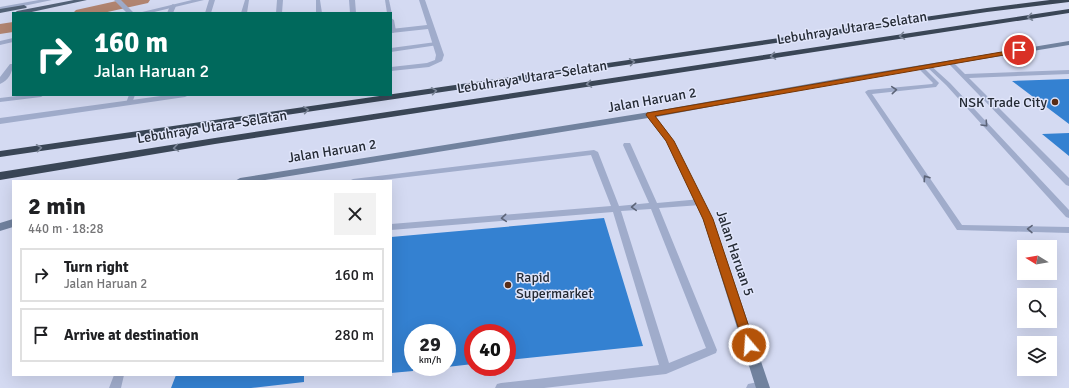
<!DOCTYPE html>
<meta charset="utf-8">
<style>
:root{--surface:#fff;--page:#f2f2f2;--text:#202124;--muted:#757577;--line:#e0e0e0}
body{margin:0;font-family:Signika,sans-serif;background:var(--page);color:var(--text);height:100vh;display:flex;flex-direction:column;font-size:15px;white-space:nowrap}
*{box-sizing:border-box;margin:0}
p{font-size:13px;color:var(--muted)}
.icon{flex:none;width:22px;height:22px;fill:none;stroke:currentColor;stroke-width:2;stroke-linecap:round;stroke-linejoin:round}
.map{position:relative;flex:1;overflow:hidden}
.sheet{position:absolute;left:12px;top:180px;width:380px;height:196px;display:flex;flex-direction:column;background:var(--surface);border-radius:0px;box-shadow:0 4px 16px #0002}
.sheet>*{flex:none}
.guide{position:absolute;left:12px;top:12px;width:380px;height:84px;border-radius:0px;box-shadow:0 4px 16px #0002;background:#00695c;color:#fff;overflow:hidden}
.needle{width:26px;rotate:281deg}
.tools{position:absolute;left:1017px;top:240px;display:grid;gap:8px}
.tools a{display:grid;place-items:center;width:40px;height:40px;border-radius:0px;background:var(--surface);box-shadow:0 4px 16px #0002;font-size:20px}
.speed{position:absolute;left:404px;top:324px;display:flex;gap:8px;font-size:20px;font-weight:700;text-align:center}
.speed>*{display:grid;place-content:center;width:52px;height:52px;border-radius:50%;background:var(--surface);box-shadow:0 4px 16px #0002;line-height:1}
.speed small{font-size:10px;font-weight:400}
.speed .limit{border:6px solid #d22;background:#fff;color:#111}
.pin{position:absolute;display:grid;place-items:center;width:34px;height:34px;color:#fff;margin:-17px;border:2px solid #fff;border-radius:50%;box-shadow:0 1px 4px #0007}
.me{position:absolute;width:44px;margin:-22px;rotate:342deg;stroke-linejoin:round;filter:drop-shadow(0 0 3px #0008)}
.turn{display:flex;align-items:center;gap:14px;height:84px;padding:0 16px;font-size:18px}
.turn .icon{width:52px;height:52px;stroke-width:2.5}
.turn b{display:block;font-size:28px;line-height:34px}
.round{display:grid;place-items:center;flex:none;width:42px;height:42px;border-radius:0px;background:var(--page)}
.overview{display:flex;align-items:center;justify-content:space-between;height:68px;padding:0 16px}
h1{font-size:24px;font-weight:800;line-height:30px}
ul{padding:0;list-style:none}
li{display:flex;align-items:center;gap:12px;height:54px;margin:0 8px 6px;padding:0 8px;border:2px solid var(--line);border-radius:0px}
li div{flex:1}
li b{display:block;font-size:15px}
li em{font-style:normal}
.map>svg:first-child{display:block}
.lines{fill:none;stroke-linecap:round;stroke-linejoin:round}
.river{fill:#b28571;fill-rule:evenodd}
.building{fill:#3481d1}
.lane{fill:#a0accb;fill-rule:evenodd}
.street{fill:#a0accb;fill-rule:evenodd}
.secondary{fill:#71829e;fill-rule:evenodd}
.primary{fill:#536277;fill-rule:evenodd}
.highway{fill:#3a4656;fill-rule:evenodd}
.oneway{stroke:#7c8698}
.oneway2{stroke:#5c6478}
.route{fill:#b45309;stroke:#753606}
.poi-dot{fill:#582c16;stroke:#e0e5fa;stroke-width:1.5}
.labels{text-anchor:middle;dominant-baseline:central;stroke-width:3;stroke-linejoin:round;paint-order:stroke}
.street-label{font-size:14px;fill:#242a34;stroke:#e0e5fa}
.poi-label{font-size:14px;fill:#242a34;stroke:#e0e5fa;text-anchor:end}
</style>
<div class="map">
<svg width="1069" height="388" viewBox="0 0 1069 388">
<rect width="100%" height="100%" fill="#d4daf2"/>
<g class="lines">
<path class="river" d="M121,0H150L148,3L103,13H73L76,10Z
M13,22V32L0,34V24Z"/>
</g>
<path class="building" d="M1069,79V124L1012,81Z
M1069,133V156L1042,134Z
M604,218L643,346L507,360V333H473V364L447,367V333H413V371L391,373V237Z
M176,375H304V382L251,388H171Z"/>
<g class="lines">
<path class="lane" d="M245,0H249L247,13H241Z
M316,0H320L322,13H316Z
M385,0H389L392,14L387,13Z
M173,4L176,6L173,13H167L170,6Z
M391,18L394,20L396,31L393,33L391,32Z
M13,38V42L0,45V41Z
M436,42L438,43V45L391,52V48Z
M950,60L952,61L965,74L1069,70V74L969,78L1069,178V186L1066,185L948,63V61Z
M929,64L950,83L1069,210V218L1066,217L946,85L927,67V65Z
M920,65L922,66L939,83L936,87L872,94L962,225L1069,227V233L957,230L865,92L868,90L932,84L933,83L917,67Z
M25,95H44L41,97L0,102V98Z
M129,95H135L132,103L129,105L126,103Z
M624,143H630L631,145L657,203L701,199L705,202L701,205L659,208L717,350L716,353L666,374L544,388H495L497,384L501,383L659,365L613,212L391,230V224L611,206L591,155L374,181H349L353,179L594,150L598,152L619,206L649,203L623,145ZM651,209L706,348L669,363L621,211Z
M114,375H124L121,388H109Z"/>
<path class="street" d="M39,0H52L0,11V7Z
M114,0H121L134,13H127Z
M192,0H204L150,13H138Z
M209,0H215L211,13H205Z
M277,0H283L282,13H276Z
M349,0H355L356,13H350Z
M419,0H425L444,55L442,61L429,67L391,71V67L427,63L435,60L436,55L428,29L391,33V29L427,25Z
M10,64H13C13,72 8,81 0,84V77Z
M168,95H189L185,97L0,124V118Z
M763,381L768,383L769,388H746L748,384Z"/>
<path class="secondary" d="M1069,41V45L848,81L656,117L674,141L713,219L770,388H756L703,219L666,141L648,118L259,181H235L240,178L650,112L848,77Z
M13,219V227L0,231V223Z"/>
<path class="primary" d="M74,0H87L27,13H14L17,11Z
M24,5L27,7L26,8L0,13V9Z"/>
<path class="highway" d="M1050,0H1069V2L987,12L0,157V151L987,8Z
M1069,9V13L215,144L0,180V172L215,138Z"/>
</g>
<defs><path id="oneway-chevron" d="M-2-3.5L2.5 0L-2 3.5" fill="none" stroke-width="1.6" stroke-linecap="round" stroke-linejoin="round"/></defs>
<g class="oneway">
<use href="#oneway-chevron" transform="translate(1030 17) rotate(172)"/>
<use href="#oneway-chevron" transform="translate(902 36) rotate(171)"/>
<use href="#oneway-chevron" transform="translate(773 56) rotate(171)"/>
<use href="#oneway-chevron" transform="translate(632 62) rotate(-8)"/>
<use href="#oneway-chevron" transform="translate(589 84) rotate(171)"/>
<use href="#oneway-chevron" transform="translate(434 91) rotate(-8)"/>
<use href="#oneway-chevron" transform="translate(306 110) rotate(-8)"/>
<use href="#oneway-chevron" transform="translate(39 148) rotate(-8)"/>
<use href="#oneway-chevron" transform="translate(176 148) rotate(171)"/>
</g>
<g class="oneway2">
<use href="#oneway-chevron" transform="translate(894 90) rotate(-5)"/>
<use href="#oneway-chevron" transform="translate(985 124) rotate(47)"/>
<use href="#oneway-chevron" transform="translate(926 178) rotate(-124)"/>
<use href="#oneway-chevron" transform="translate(634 207) rotate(176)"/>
<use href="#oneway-chevron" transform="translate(504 218) rotate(175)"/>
<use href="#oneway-chevron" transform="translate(1030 229) rotate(-179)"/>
</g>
<path class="route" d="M1019,49L1022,50L1021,52L655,116L674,141L713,219L755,345L753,348L749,350L745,348L703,219L666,141L646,115L647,113Z"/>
<g class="poi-dot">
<circle cx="1055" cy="102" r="4"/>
<circle cx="508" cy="285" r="4"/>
</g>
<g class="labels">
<g class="street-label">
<text transform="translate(852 28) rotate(-9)">Lebuhraya Utara–Selatan</text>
<text transform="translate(532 77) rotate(-9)">Lebuhraya Utara–Selatan</text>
<text transform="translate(652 100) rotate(-10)">Jalan Haruan 2</text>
<text transform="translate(212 127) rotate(-9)">Lebuhraya Utara–Selatan</text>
<text transform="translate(332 151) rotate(-9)">Jalan Haruan 2</text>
<text transform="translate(735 253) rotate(71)">Jalan Haruan 5</text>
</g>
<g class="poi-label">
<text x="1047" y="102">NSK Trade City</text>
<text x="516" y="277" text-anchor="start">Rapid<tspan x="516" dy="16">Supermarket</tspan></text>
</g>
</g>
</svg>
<div class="tools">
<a><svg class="needle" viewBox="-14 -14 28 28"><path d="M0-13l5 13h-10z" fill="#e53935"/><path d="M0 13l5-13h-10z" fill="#757577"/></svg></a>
<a><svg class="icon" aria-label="search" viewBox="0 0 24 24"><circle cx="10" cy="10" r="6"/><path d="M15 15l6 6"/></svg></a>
<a><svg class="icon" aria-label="layers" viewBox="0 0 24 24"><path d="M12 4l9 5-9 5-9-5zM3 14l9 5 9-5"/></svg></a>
</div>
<div class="speed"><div>29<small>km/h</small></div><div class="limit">40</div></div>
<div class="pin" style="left:1019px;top:50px;background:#d93025"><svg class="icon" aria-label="arrive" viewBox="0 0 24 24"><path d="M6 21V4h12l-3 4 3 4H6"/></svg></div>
<svg class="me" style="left:749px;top:345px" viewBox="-20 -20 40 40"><circle r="17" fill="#b45309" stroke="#fff" stroke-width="3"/><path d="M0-11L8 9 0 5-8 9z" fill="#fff"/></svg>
<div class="guide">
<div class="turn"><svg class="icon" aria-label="right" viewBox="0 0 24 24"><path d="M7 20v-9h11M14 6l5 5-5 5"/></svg><div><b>160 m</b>Jalan Haruan 2</div></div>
</div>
<section class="sheet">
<div class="overview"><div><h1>2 min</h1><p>440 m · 18:28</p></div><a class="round"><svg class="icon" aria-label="close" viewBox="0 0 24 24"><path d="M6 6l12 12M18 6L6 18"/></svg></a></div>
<ul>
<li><svg class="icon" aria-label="right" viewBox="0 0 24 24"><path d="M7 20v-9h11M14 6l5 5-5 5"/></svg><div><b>Turn right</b><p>Jalan Haruan 2</p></div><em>160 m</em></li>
<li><svg class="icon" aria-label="arrive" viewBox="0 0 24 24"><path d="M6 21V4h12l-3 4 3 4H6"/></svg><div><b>Arrive at destination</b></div><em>280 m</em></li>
</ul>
</section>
</div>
